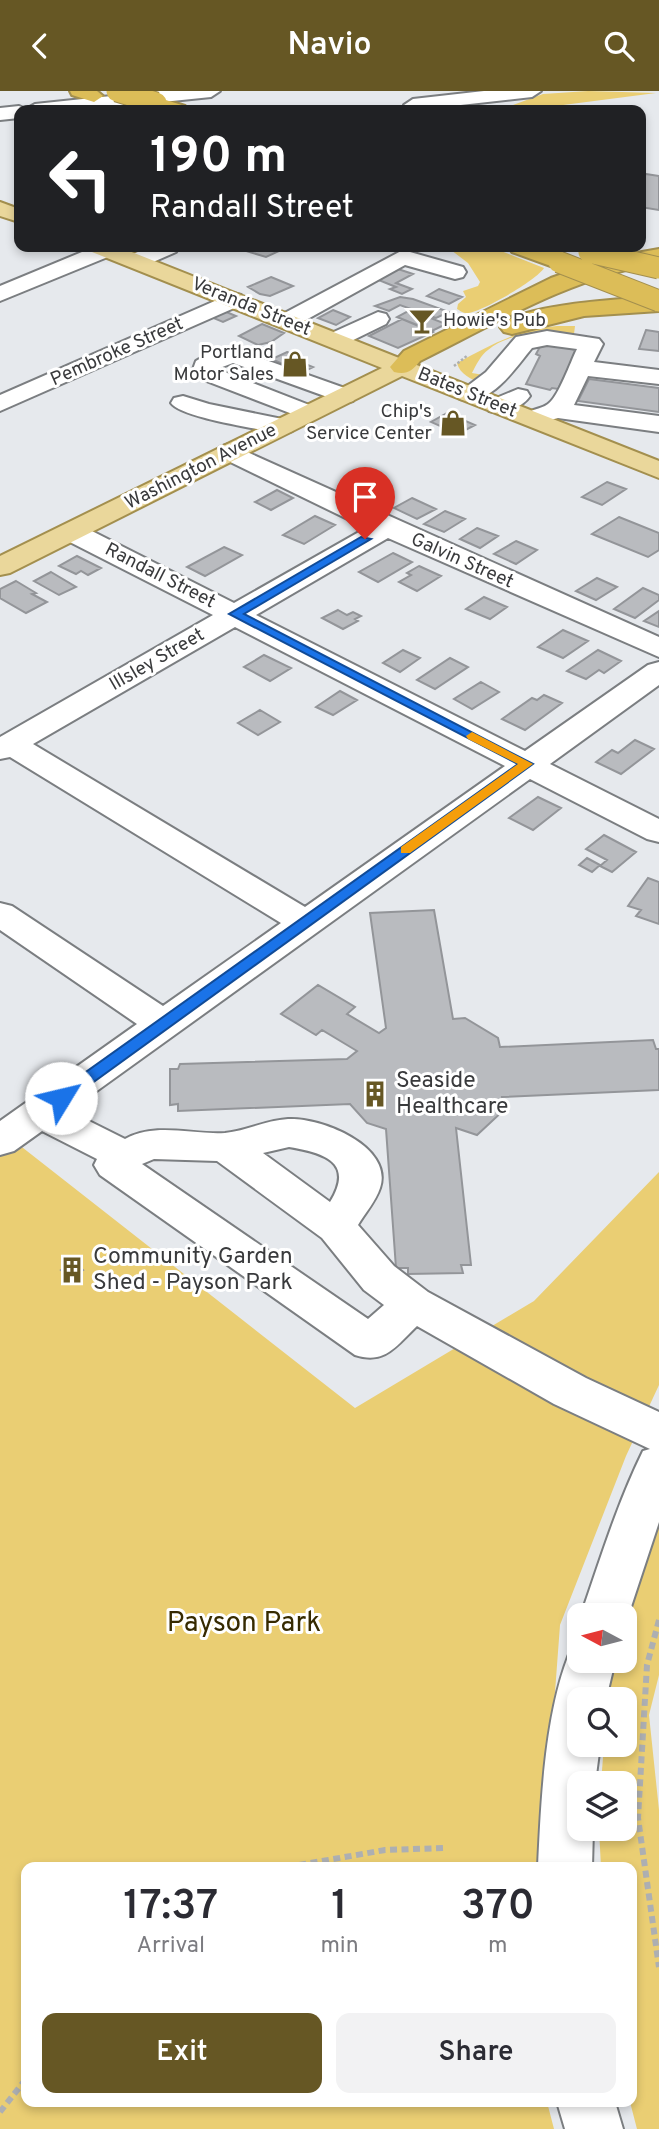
<!DOCTYPE html>
<style>
:root{--surface:#fff;--page:#f2f2f3;--text:#2b2b33;--muted:#7c7c81;--accent:#665724}
body{margin:0;font-family:Overpass,sans-serif;background:var(--page);color:var(--text);height:100vh;display:flex;flex-direction:column;font-size:26px;white-space:nowrap}
*{box-sizing:border-box;margin:0}
p{font-size:23px;color:var(--muted)}
.icon{flex:none;width:38px;height:38px;fill:none;stroke:currentColor;stroke-width:2;stroke-linecap:round;stroke-linejoin:round}
.map{position:relative;flex:1;overflow:hidden}
.sheet{position:absolute;left:21px;top:1771px;width:616px;height:245px;display:flex;flex-direction:column;background:var(--surface);border-radius:14px;box-shadow:0 4px 10px #0003}
.sheet>*{flex:none}
.banner{position:absolute;left:14px;top:14px;width:632px;height:147px;border-radius:14px;box-shadow:0 4px 10px #0003;background:#202124;color:#fff;overflow:hidden}
.needle{width:46px;rotate:277deg}
.fabs{position:absolute;left:567px;top:1512px;display:grid;gap:14px}
.fabs a{display:grid;place-items:center;width:70px;height:70px;border-radius:14px;background:var(--surface);box-shadow:0 4px 10px #0003;font-size:35px}
.pin{position:absolute;display:grid;place-items:center;width:60px;height:60px;color:#fff;margin:-72px -30px;border-radius:50% 50% 50% 0;rotate:-45deg;box-shadow:0 0 7px #0007}
.pin .icon{rotate:45deg}
.me{position:absolute;width:77px;margin:-38px;rotate:54deg;stroke-linejoin:round;filter:drop-shadow(0 0 5px #0008)}
.turn{display:flex;align-items:center;gap:24px;height:147px;padding:0 21px;font-size:32px}
.turn .icon{width:91px;height:91px;stroke-width:2.5}
.turn b{display:block;font-size:49px;line-height:60px}
.eta{display:flex;justify-content:space-evenly;align-items:center;height:119px;text-align:center}
.eta b{font-size:42px;font-weight:600;line-height:49px}
.action{display:flex;gap:14px;margin-top:auto;padding:14px 21px}
.action a{flex:1;height:80px;border-radius:14px;background:var(--accent);color:#fff;font-size:28px;font-weight:600;line-height:80px;text-align:center}
.action a+a{background:var(--page);color:var(--text)}
header{display:flex;justify-content:space-between;align-items:center;height:91px;padding:0 21px;background:var(--accent);color:#fff;font-size:32px;font-weight:600}
.map>svg:first-child{display:block}
.green{fill:#eace73}
.building{fill:#b9bbbf;stroke:#939599;stroke-width:2}
.lines{fill:none;stroke-linecap:round;stroke-linejoin:round}
.minor-casing{stroke:#7b7e81;stroke-width:4}
.major-casing{stroke:#a38f4e;stroke-width:4}
.highway-casing{stroke:#a38f4e;stroke-width:4}
.path-far1{stroke:#adafb2;stroke-width:2.5;stroke-dasharray:2.5 2;stroke-linecap:butt}
.path{stroke:#adafb2;stroke-width:6;stroke-dasharray:7 4.5;stroke-linecap:butt}
.minor{fill:#fff;fill-rule:evenodd}
.major{fill:#ead79b;fill-rule:evenodd}
.highway{fill:#dcbd58;fill-rule:evenodd}
.highway-bridge-casing{stroke:#a38f4e;stroke-width:23;stroke-linecap:butt}
.highway-bridge{stroke:#dcbd58;stroke-width:21}
.route{fill:#1a73e8;stroke:#114b97;stroke-width:2}
.slow{fill:#f59e0b}
.labels{text-anchor:middle;dominant-baseline:central;stroke-width:6;stroke-linejoin:round;paint-order:stroke}
.far-street-label{font-size:19px;fill:#393a3c;stroke:#fff}
.far-poi-label{font-size:19px;fill:#393a3c;stroke:#fff;text-anchor:end}
.poi-label{font-size:23px;fill:#393a3c;stroke:#fff;text-anchor:start}
.near-park-label{font-size:28px;fill:#362a00;stroke:#fff}
</style>
<header><svg class="icon" aria-label="back" viewBox="0 0 24 24"><path d="M15 5l-7 7 7 7"/></svg>Navio<svg class="icon" aria-label="search" viewBox="0 0 24 24"><circle cx="10" cy="10" r="6"/><path d="M15 15l6 6"/></svg></header>
<div class="map">
<svg width="659" height="2038" viewBox="0 0 659 2038">
<rect width="100%" height="100%" fill="#e6e9ed"/>
<path class="green" d="M588,0L656,2L540,17L538,19H512L513,14L543,3Z
M447,156H491L544,177C537,189 480,222 467,222C462,222 461,220 457,218L458,213L466,206L463,200L478,195L480,191L468,172Z
M557,235H575L574,243C547,241 510,240 488,259C481,264 476,274 472,282L490,285L481,293C471,287 460,284 457,272C490,254 519,238 557,235Z
M18,1053L355,1317L534,1210L659,1081V1294L626,1365L560,1534L542,1776H26V2011H547L554,2038H0V1066Z
M659,1427V1584L649,1624L659,1719V2038H637L630,2011L632,1776H601L599,1738H625V1692H601L604,1654H625V1608H608L613,1570H625L624,1524L635,1485Z"/>
<path class="building" d="M646,83L659,85V119L640,116V88Z
M233,156H266L279,160L266,166Z
M398,178L413,183L396,192L412,198L402,203L390,198L396,196L376,188Z
M271,186L293,195L270,205L260,203L248,196Z
M439,198L462,206L449,213L427,205Z
M400,206L413,208L449,221L436,227L400,214L389,220L375,215Z
M333,219L350,226L336,234L318,227Z
M410,219L446,233L432,240L397,226Z
M224,220L236,225L223,231L211,226Z
M402,228L433,241L398,257L369,245Z
M262,233L284,242L271,251L258,254L239,245Z
M646,239L659,241V260L639,258Z
M542,252L577,259L558,298L552,297L550,299L526,293L540,265L536,263Z
M287,261L305,268L300,271L313,276L301,282L272,268Z
M589,288L659,297V321L578,310Z
M447,322L475,334L458,343L431,331Z
M607,391L626,398L602,414L582,406Z
M277,399L293,407L271,419L255,411Z
M412,407L436,418L417,428L394,417Z
M445,420L465,428L444,441L424,433Z
M315,425L335,434L304,453L283,444Z
M619,426L659,442V459L648,466L592,443Z
M477,437L498,445L480,457L460,448Z
M516,450L537,459L516,473L494,463Z
M224,456L242,464L205,485L187,476Z
M393,462L412,471L378,491L359,481Z
M77,465L101,477L88,484L81,480L76,483L59,475Z
M419,475L441,485L417,500L399,491L411,484L407,482Z
M51,481L76,496L59,504L34,490Z
M597,487L617,496L596,509L576,500Z
M16,490L36,502L32,503L47,511L26,522L0,507V498Z
M643,497L659,504V509L635,527L614,518Z
M484,506L507,516L490,528L466,518Z
M338,519L347,524L353,521L361,525L355,528L358,530L343,538L322,527Z
M659,520V536L644,530Z
M563,539L588,550L563,567L538,556Z
M403,559L420,567L400,581L383,572Z
M598,559L621,570L604,582L599,579L586,588L567,580Z
M264,564L291,577L270,590L244,576Z
M450,567L468,576L435,598L417,589Z
M481,591L499,601L472,618L454,608Z
M340,600L357,609L333,624L316,616Z
M544,604L562,612L525,639L502,628L532,607L537,609Z
M260,619L280,631L258,644L238,632Z
M635,649L654,658L621,683L596,671L612,659L618,662Z
M538,706L561,717L533,739L509,727Z
M604,744L636,761L612,781L600,775L607,769L586,758Z
M587,767L600,774L592,781L579,774Z
M648,787L659,791V833L636,825L641,819L628,815Z
M434,819L453,928L465,927L498,947L500,956L653,949L656,958H659V999L502,1006L504,1019L477,1044L456,1037L471,1174H461L463,1182L408,1183V1177H396L386,1038L367,1032L350,1013L178,1020V1013L170,1014V978H178L180,973L347,968L357,960L322,939L316,944L281,923L318,894L355,916L347,923L379,942L386,937L370,822Z
M74,1170L83,1179L70,1187L61,1179Z"/>
<g class="lines">
<g class="minor-casing">
<path id="minor" d="M159,0H220L211,6L85,19H19V27L0,29V17L19,15L26,18L35,13Z
M484,0H541L532,6L416,19L406,18L404,14L413,8Z
M94,156L118,158L115,163L0,210V195Z
M150,156H179L176,161L144,175H128L125,170L128,165Z
M403,159L463,176L466,181L463,186L455,188L405,174L295,235H279L275,230L279,225Z
M233,202L241,204L244,209L241,214L0,320V304Z
M378,221L386,223L389,228L386,233L343,254H327L323,249L327,244Z
M547,240L599,248L603,253L594,271L659,279V293L588,285L574,314L659,325V341L558,327L536,333L527,331L524,326C530,317 540,319 548,313C559,305 570,272 577,258L547,254L532,257C515,277 491,316 460,308L457,303L486,281L516,246Z
M235,258L353,300L356,305L353,310L344,312L233,272L217,278L317,317L320,322L317,327L308,329L196,286L192,281L196,270L211,261Z
M518,298L527,300L530,305C522,317 503,324 489,320L486,315L489,310Z
M183,305L209,313L292,330L296,335L292,340L283,343C262,338 181,327 171,312L174,307Z
M229,353L659,546V566L388,447L256,524L525,660L648,574L659,571V594L550,673L659,728V751L647,748L530,688L69,1020L125,1048C157,1031 191,1044 225,1042C246,1040 267,1029 288,1028C320,1026 394,1055 380,1097C376,1110 365,1122 358,1134L394,1175L428,1201L586,1287L659,1321V1431L625,1534V1524H581C600,1469 617,1413 643,1360L650,1358L554,1313L417,1235C396,1255 385,1274 355,1264L100,1084L94,1074L97,1068L42,1040L14,1060L0,1064V1030L137,933L0,839V812L12,815L163,915L281,832L10,666L0,668V646L213,524L62,447L58,441L62,435L72,433L82,435L234,512L366,437L220,366L216,361L220,356ZM235,536L505,675L305,816L33,653ZM289,1056C324,1062 355,1071 330,1111L263,1062ZM154,1068L217,1070L322,1147L364,1199L384,1214L368,1228L142,1073Z
M579,1551V1570H615L606,1608H579V1654H600L595,1692H579V1738H593L592,1776H538C541,1709 545,1615 573,1554Z
M557,2011H615L623,2038H565Z"/>
</g>
<g class="major-casing">
<path id="major" d="M0,111L19,118V131L0,125Z
M89,156H119L659,370V387L402,285L10,482L0,484V465L382,277L92,161Z"/>
</g>
<g class="highway-casing">
<path id="highway" d="M70,0H97L103,5L94,11L72,4Z
M156,6L185,15L187,19C174,20 156,22 147,12Z
M509,156C528,155 558,154 570,171L567,176L559,178L512,161Z
M659,158V172C573,186 498,231 420,270C412,280 407,284 394,281L390,276L404,260L551,187L608,167Z
M659,206V220L584,225L512,243L504,241L500,236C516,213 630,207 659,206Z"/>
</g>
<path class="path-far1" d="M454,275L468,264"/>
<path class="path" d="M659,1529L647,1574L638,1727L659,1876
M288,1776L385,1759L443,1757
M0,2021L26,1988"/>
<use href="#minor" class="minor"/>
<use href="#major" class="major"/>
<use href="#highway" class="highway"/>
<g class="highway-bridge-casing">
<path id="highway-bridge" d="M117,0L156,12
M589,161L659,177
M559,171L659,210"/>
</g>
<use href="#highway-bridge" class="highway-bridge"/>
</g>
<path class="route" d="M361,446L371,448L244,523L533,673L66,1011H55L53,1007L55,1003L518,673L229,523Z"/>
<path class="slow" d="M472,641L533,673L410,762H401V756L518,673L468,648L466,645Z"/>
<defs>
<g id="bar-bare" transform="scale(2.1)"><path d="M-6-5H6L.8 .8V4.5H3.5V6h-7V4.5H-.8V.8Z" fill="#665724" stroke="#fff" stroke-width="2.5" paint-order="stroke"/></g>
<g id="shop-bare" transform="scale(2.1)"><path d="M-5-2.5h2.3a2.7 3.5 0 0 1 5.4 0H5L5.5 6h-11ZM-1.5-2.5h3a1.5 2.3 0 0 0-3 0Z" fill="#665724" stroke="#fff" stroke-width="2.5" paint-order="stroke"/></g>
<g id="building-bare" transform="scale(2.1)"><path d="M-4-6H4V6H1V3H-1V6H-4ZM-2.5-4.3h1.7v1.8h-1.7ZM.8-4.3h1.7v1.8H.8ZM-2.5-1h1.7V.8h-1.7ZM.8-1h1.7V.8H.8Z" fill="#665724" stroke="#fff" stroke-width="2.5" paint-order="stroke"/></g>
</defs>
<g fill-rule="evenodd">
<use href="#bar-bare" x="422" y="230"/>
<use href="#shop-bare" x="295" y="273"/>
<use href="#shop-bare" x="453" y="332"/>
<use href="#building-bare" x="375" y="1003"/>
<use href="#building-bare" x="72" y="1179"/>
</g>
<g class="labels">
<g class="far-street-label">
<text transform="translate(251 216) rotate(22)">Veranda Street</text>
<text transform="translate(117 261) rotate(-24)">Pembroke Street</text>
<text transform="translate(467 302) rotate(22)">Bates Street</text>
<text transform="translate(201 376) rotate(-27)">Washington Avenue</text>
<text transform="translate(462 470) rotate(24)">Galvin Street</text>
<text transform="translate(160 485) rotate(27)">Randall Street</text>
<text transform="translate(157 569) rotate(-30)">Illsley Street</text>
</g>
<g class="far-poi-label">
<text x="443" y="230" text-anchor="start">Howie's Pub</text>
<text x="274" y="262">Portland<tspan x="274" dy="22">Motor Sales</tspan></text>
<text x="432" y="321">Chip's<tspan x="432" dy="22">Service Center</tspan></text>
</g>
<g class="poi-label">
<text x="396" y="990">Seaside<tspan x="396" dy="26">Healthcare</tspan></text>
<text x="93" y="1166">Community Garden<tspan x="93" dy="26">Shed - Payson Park</tspan></text>
</g>
<g class="near-park-label">
<text x="244" y="1533">Payson Park</text>
</g>
</g>
</svg>
<div class="fabs">
<a><svg class="needle" viewBox="-14 -14 28 28"><path d="M0-13l5 13h-10z" fill="#e53935"/><path d="M0 13l5-13h-10z" fill="#7c7c81"/></svg></a>
<a><svg class="icon" aria-label="search" viewBox="0 0 24 24"><circle cx="10" cy="10" r="6"/><path d="M15 15l6 6"/></svg></a>
<a><svg class="icon" aria-label="layers" viewBox="0 0 24 24"><path d="M12 4l9 5-9 5-9-5zM3 14l9 5 9-5"/></svg></a>
</div>
<div class="pin" style="left:365px;top:448px;background:#d93025"><svg class="icon" aria-label="arrive" viewBox="0 0 24 24"><path d="M6 21V4h12l-3 4 3 4H6"/></svg></div>
<svg class="me" style="left:61px;top:1007px" viewBox="-20 -20 40 40"><circle r="19" fill="#fff"/><path d="M0-13L10 11 0 6-10 11z" fill="#1a73e8"/></svg>
<div class="banner">
<div class="turn"><svg class="icon" aria-label="left" viewBox="0 0 24 24"><path d="M17 20v-9H6M10 6l-5 5 5 5"/></svg><div><b>190 m</b>Randall Street</div></div>
</div>
<section class="sheet">
<div class="eta">
<div><b>17:37</b><p>Arrival</p></div>
<div><b>1</b><p>min</p></div>
<div><b>370</b><p>m</p></div>
</div>
<div class="action"><a>Exit</a><a>Share</a></div>
</section>
</div>
